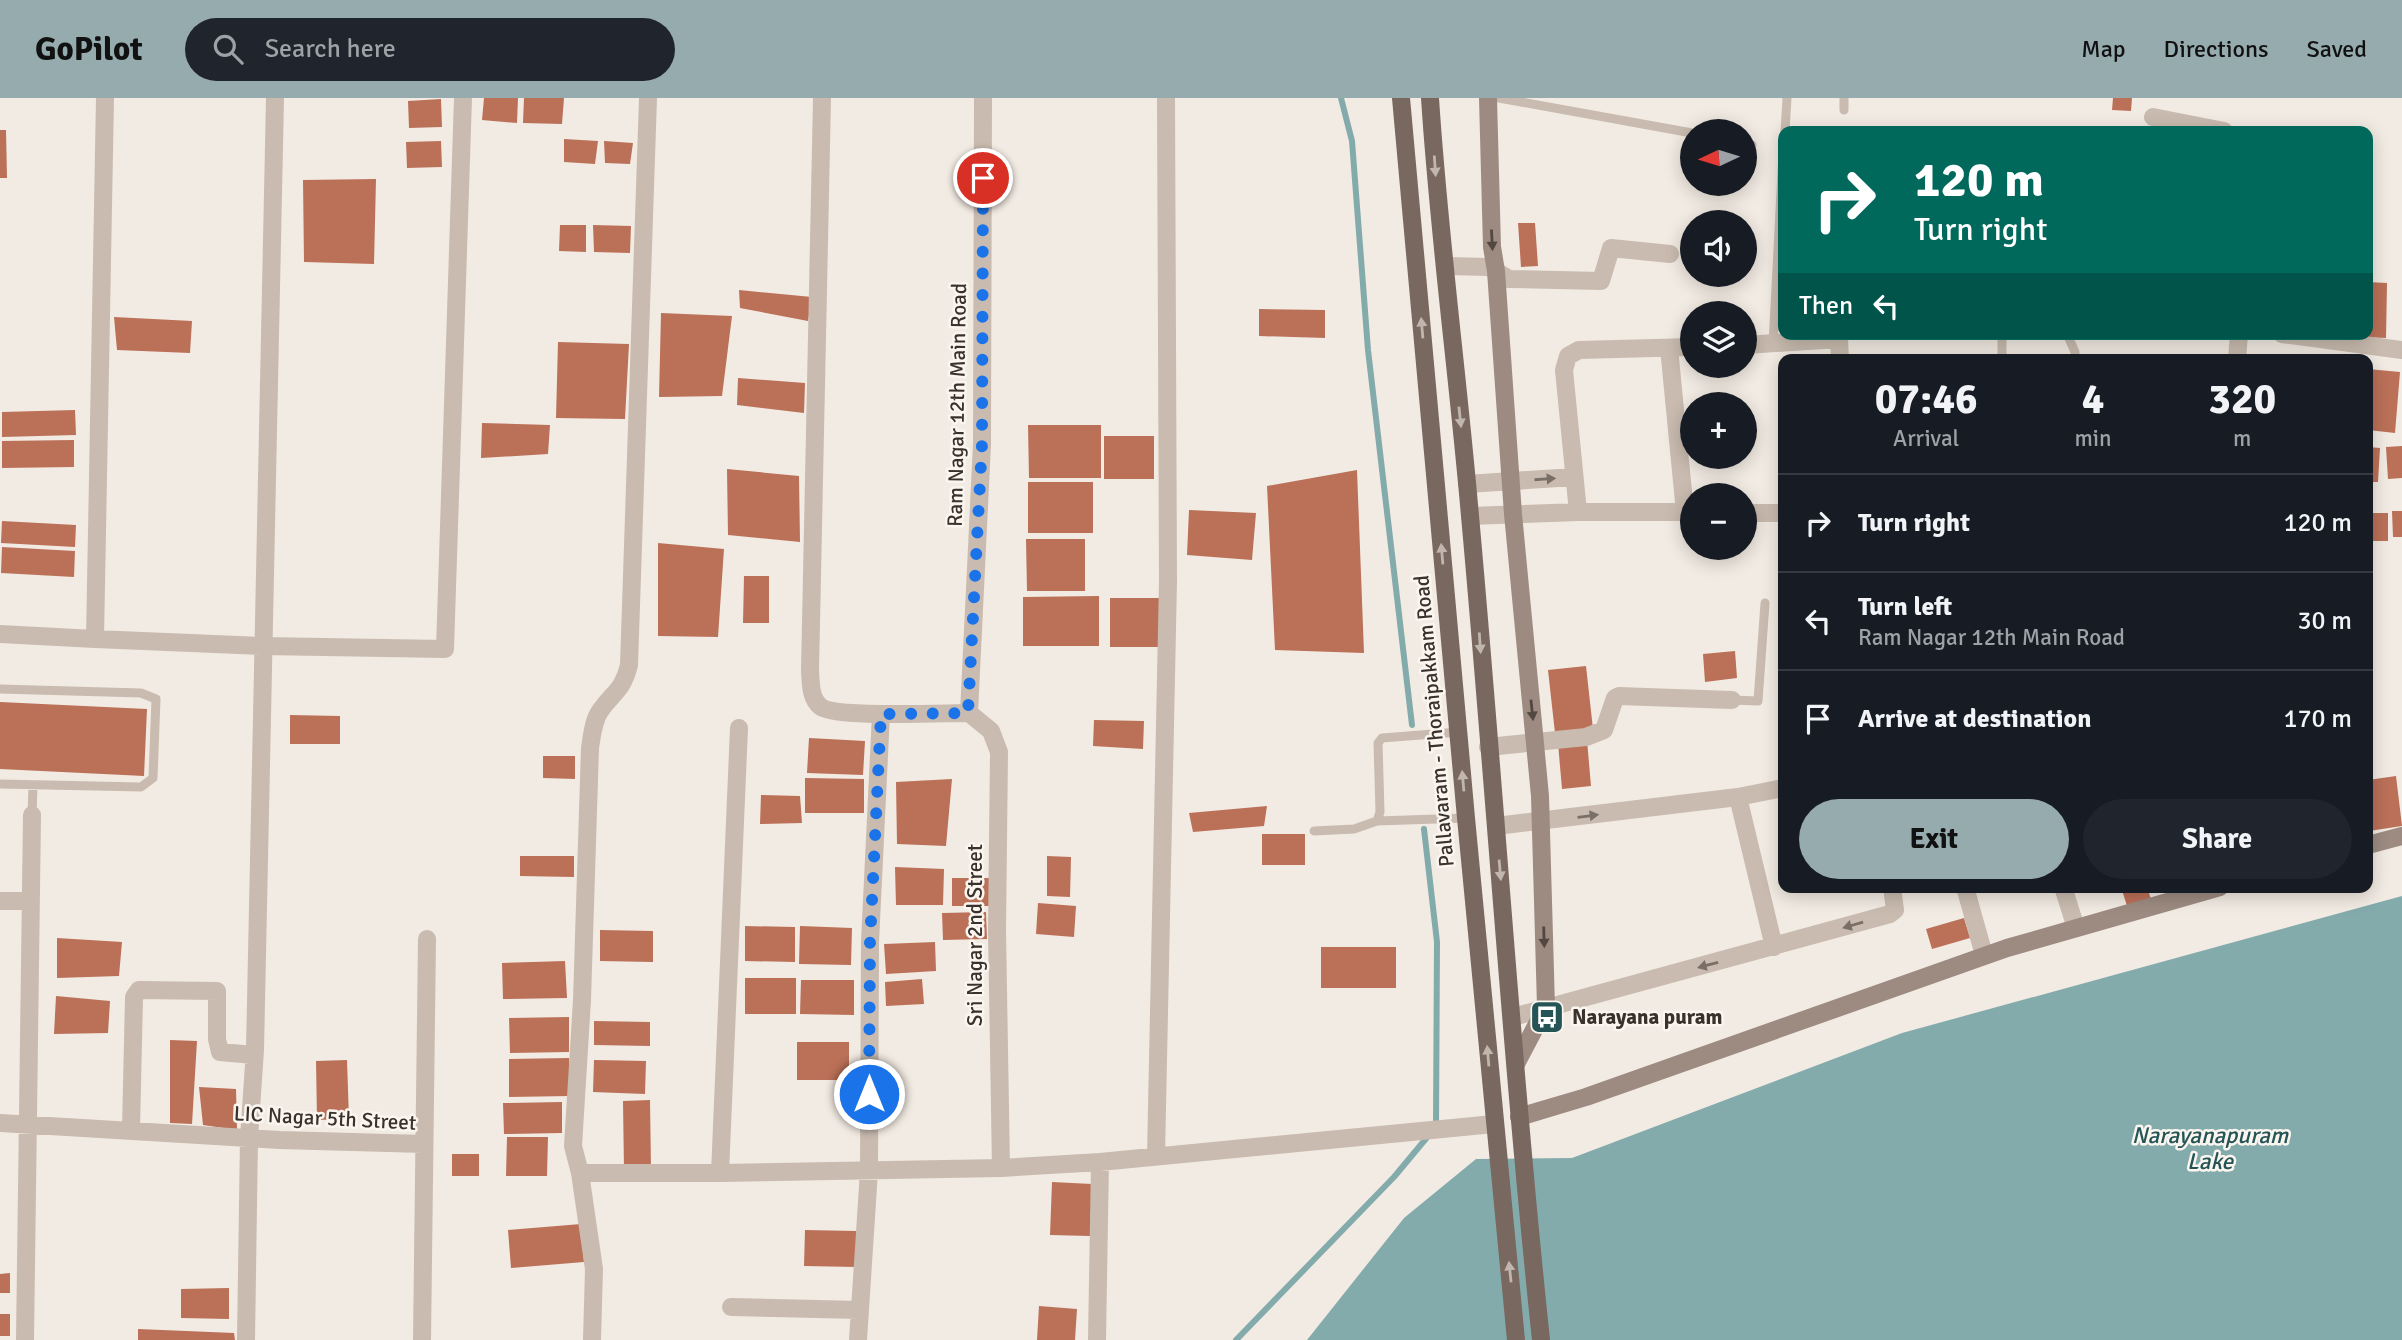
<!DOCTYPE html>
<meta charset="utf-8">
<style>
:root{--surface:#171b24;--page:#20242c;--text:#f1f3f6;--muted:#9ea1a6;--line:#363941;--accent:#95abae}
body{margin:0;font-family:Signika,sans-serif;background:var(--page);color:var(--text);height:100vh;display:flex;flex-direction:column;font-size:26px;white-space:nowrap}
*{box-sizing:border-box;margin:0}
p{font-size:23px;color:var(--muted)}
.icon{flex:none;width:38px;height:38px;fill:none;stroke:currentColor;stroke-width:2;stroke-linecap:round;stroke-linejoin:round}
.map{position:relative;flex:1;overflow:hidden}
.panel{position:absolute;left:1778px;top:256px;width:595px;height:539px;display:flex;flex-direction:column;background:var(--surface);border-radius:14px;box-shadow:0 4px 18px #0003}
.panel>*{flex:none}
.hud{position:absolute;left:1778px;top:28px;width:595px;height:214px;border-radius:14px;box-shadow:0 4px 18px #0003;background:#00695c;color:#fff;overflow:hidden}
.needle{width:46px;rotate:266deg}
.fabs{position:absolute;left:1680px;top:21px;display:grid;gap:14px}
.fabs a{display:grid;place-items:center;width:77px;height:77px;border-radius:50%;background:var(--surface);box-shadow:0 4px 18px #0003;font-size:35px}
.pin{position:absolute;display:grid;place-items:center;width:60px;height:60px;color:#fff;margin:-30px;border:4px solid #fff;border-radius:50%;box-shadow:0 2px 7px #0007}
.me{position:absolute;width:77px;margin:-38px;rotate:0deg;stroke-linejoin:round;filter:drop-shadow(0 0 5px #0008)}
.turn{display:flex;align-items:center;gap:24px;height:147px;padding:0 21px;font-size:32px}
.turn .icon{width:91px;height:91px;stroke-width:2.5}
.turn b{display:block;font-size:49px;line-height:60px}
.then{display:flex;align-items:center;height:66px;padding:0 21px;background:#0003;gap:14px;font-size:26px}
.eta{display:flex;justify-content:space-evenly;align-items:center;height:119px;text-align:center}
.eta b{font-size:42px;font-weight:800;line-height:49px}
.cta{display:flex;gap:14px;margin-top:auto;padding:14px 21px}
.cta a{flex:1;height:80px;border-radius:42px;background:var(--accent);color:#111;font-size:28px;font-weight:800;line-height:80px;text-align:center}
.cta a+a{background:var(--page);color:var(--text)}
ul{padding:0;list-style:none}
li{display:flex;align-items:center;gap:21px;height:98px;padding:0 21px;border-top:2px solid var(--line)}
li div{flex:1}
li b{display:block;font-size:26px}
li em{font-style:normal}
header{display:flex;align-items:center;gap:42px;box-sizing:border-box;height:98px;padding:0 35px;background:var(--accent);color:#111}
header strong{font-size:33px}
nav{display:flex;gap:38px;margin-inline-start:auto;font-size:24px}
.search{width:490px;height:63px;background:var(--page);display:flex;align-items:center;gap:18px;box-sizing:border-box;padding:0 24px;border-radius:38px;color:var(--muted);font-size:26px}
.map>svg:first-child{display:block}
.water{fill:#84abac}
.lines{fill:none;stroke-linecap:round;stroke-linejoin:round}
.stream{stroke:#84abac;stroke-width:6}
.building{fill:#bb7058}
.lane{stroke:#c9bbaf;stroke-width:9}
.street{stroke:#c9bbaf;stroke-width:18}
.secondary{stroke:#9d8b81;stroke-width:18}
.primary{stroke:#79685f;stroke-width:18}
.oneway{fill:#c0b6ae}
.oneway2{fill:#524841}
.oneway3{fill:#7a6f67}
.route{stroke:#1a73e8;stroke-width:12;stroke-dasharray:0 21.6}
.labels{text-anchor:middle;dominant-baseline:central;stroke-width:5;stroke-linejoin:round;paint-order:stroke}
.street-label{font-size:21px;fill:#39312c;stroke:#faf5ef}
.poi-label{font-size:21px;font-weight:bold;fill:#39312c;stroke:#faf5ef;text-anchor:start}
.water-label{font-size:23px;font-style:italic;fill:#255457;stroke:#faf5ef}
</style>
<header>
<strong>GoPilot</strong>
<div class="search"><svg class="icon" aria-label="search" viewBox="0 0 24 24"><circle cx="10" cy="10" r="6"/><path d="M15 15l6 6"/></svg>Search here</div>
<nav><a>Map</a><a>Directions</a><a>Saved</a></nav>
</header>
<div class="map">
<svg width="2402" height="1242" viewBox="0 0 2402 1242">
<rect width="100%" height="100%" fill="#f2ebe3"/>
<path class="water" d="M2402,798V1242H1307L1404,1120L1476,1061L1572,1060L1902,935Z"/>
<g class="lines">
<path class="stream" d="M1341,0L1352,43L1368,252L1412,627
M1424,731L1437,844L1436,1029
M1236,1242L1394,1079L1429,1037"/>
</g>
<path class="building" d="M484,0H518L517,25L482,22Z
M524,0H564L562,26L523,25Z
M2113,0H2132L2131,13L2112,12Z
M441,1L442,29L409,30L408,3Z
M0,32H6L7,80H0Z
M564,41L598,43L595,66L564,64Z
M441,43L442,69L407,70L406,44Z
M604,43L633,45L630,66L605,65Z
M376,81L374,166L304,164L303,82Z
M1518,125H1535L1538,168L1521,169Z
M560,127H586V154L559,153Z
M593,127L631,128L630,155L594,154Z
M2368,184L2387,185L2386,240L2363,239V236H2368Z
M739,192L812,199L808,223L740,210Z
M1259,211L1325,212V240L1259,238Z
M661,215L732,218L722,298L659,299Z
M114,219L192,223L190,255L117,252Z
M558,244L629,246L625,321L556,320Z
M2368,271L2400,274L2395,335L2368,332Z
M738,280L805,285L804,315L737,307Z
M75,312L76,337L2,339V314Z
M482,325L550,327L548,356L481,360Z
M1028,327H1101V380H1029Z
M1104,338H1154V381H1104Z
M74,342V369L2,370V343Z
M2402,348V380L2388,381L2386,349Z
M2368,349L2380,350L2378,384H2368Z
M727,371L799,378L800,444L728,437Z
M1357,372L1364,555L1275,552L1267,388Z
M1028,384H1093V435H1028Z
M1189,412L1256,415L1252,462L1187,457Z
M2392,413H2402V439H2393Z
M2368,415H2388V443H2368Z
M2,423L76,427L75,449L1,445Z
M1026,441H1085V493H1027Z
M658,445L724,451L718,539L658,538Z
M2,449L75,453L74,479L1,475Z
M744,478H769V525H743Z
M1099,498V548H1023V499Z
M1110,500H1160V549H1110Z
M1735,553L1737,580L1705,584L1703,556Z
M1586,568L1593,631L1555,635L1548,572Z
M0,604L147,611L144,678L0,671Z
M290,617L340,618V646H290Z
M1094,622L1144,623L1143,651L1093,648Z
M809,640L865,643L863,677L807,675Z
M1587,642L1591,688L1562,691L1558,645Z
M543,658H575V681L543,680Z
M2396,678L2402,728L2369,733L2368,682Z
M805,680L864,681V715H805Z
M952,681L946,748L897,746L896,684Z
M761,697L800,698L802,725L760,726Z
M1267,708L1264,728L1193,734L1189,715Z
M1262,736H1305V767H1262Z
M520,758H574V779L520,778Z
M1047,758L1071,759L1070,799L1047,798Z
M895,769L944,771L943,807H896Z
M952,780H991V808H952Z
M2121,789H2147L2152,804L2128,811Z
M1038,805L1076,808L1074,839L1036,836Z
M986,814L987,841L943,842L942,815Z
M1964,820L1970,840L1932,851L1926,831Z
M745,828L795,829V864L745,863Z
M800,828L852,830L851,867L799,866Z
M600,832L653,833V864L600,863Z
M57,840L122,844L119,878L57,880Z
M935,844L936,873L886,876L884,846Z
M1321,849H1396V890H1321Z
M565,863L567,900L503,901L502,865Z
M745,880H796V916H745Z
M922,881L924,906L886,908L885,884Z
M801,882H854V917L800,916Z
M56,898L110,903L108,935L54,936Z
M569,919V954L510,955L509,920Z
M594,923L650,924V948L594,947Z
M170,942L197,943L192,1026L170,1025Z
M797,944H849V982H797Z
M569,960L570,998L509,999V961Z
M347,962L349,1021L317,1022L316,963Z
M594,962L646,963L645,996L593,994Z
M199,989L236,991L237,1032L203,1027Z
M650,1002L651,1072H624L623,1003Z
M562,1004V1035L504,1036L503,1005Z
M507,1039H548L547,1078H506Z
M452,1056H479V1078H452Z
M1052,1084L1092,1086L1090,1138L1050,1137Z
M581,1126L584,1164L511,1170L508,1132Z
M805,1132L856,1133V1169L804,1168Z
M10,1175V1195H0V1176Z
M229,1190V1221L181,1220V1191Z
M1039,1208L1077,1211L1075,1242H1037Z
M0,1216H10V1238H0Z
M138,1231L234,1235L235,1242H138Z"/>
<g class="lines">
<path class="lane" d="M1499,0L1692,35
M1844,0V12
M1785,33L1787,0
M1745,46L1752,47
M2067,236L2075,254V261
M1773,246L1783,56
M2002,261V236
M0,591L141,595L156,601L153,680L141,689L0,686
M1732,602L1758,603L1765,505
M32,717L33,688
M1377,723L1466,720
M1314,733L1354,731L1377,723L1380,714L1378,645L1382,640L1459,634"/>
<path class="street" d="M105,0L95,541L263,548L445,551L463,0
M822,0L810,573C811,585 810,601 821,609C836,620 944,615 969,615
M2153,19L2224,33
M1445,168L1489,169L1509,181L1601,183L1611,150L1670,156
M2282,236L2402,252
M1745,247L1839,241L1840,261
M1669,250L1685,414
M2237,261L2239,236
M1467,386L1574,379
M1578,414L1564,272L1568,258L1579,252L1692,249
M1745,415H1783
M1470,418L1578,414H1692
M0,536L95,541
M969,615L982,346L983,0
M969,615L991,633L999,654L997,832L1001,1070
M1488,649L1586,639L1604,632L1615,600L1619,598L1732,602
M1738,699L1774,849
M1496,728L1738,699L1783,690
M1965,789L1984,857
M2063,789L2076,830
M0,803H31
M1513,919L1890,816L1895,812L1892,789
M0,1025L280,1042L424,1046
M131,1032L134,899L139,892L217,893V941L220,954L254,957
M1156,1058L1168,483L1166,0
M580,1075H720L1001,1070L1100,1064L1494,1026
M720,1075L739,630
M731,1209L860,1212
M25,1242L32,717
M246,1242L249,1040L255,952L275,0
M422,1242L427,841
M592,1242L594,1171L580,1075L573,1048L582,902L590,650C592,638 593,623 600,613C614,593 622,594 629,567L648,0
M858,1242L869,1073L870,844L881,616
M1097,1242L1100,1064"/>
<path class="secondary" d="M1488,0L1492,149L1496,173L1513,416L1540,698L1546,909L1516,966
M2368,747L2402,738
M1519,1019L1586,999L2007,850L2220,789"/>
<path class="primary" d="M1401,0L1466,720L1516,1242
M1430,0C1439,140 1458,278 1470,418C1495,693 1512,968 1541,1242"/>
</g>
<defs><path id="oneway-solid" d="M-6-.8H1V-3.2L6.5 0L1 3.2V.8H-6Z" transform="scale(1.75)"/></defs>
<g class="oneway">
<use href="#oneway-solid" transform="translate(1435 68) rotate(86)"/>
<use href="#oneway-solid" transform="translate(1422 230) rotate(-95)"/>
<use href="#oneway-solid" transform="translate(1460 319) rotate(84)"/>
<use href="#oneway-solid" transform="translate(1442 456) rotate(-95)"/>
<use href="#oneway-solid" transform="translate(1480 545) rotate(86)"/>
<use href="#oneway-solid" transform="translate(1463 683) rotate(-95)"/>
<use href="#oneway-solid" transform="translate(1500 772) rotate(85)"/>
<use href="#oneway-solid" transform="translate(1488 958) rotate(-95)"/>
<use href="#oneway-solid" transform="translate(1510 1174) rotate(-96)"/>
</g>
<g class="oneway2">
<use href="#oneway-solid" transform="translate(1492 142) rotate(87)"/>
<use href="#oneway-solid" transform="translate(1532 612) rotate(84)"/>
<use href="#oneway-solid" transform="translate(1544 839) rotate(88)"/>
</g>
<g class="oneway3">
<use href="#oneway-solid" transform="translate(1545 381) rotate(-4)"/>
<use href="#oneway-solid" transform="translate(1588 718) rotate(-7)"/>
<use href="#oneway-solid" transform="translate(1853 827) rotate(164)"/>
<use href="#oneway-solid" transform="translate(1708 867) rotate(165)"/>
</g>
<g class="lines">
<path class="route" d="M869,996L870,844L881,616L968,615L982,346L983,80"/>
</g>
<defs>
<g id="bus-square" transform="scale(1.75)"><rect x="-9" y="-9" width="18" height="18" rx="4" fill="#255457" stroke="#faf5ef"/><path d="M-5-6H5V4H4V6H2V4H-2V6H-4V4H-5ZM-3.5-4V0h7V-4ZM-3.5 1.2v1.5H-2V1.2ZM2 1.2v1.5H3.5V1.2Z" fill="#fff"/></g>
</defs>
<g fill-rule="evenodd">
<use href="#bus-square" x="1547" y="919"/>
</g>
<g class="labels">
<g class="street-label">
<text transform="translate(957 307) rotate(-89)">Ram Nagar 12th Main Road</text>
<text transform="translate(1434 623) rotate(-95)">Pallavaram - Thoraipakkam Road</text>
<text transform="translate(975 837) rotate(-90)">Sri Nagar 2nd Street</text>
<text transform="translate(325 1020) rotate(3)">LIC Nagar 5th Street</text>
</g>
<g class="poi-label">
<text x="1572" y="919">Narayana puram</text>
</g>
<g class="water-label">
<text x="2210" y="1037">Narayanapuram<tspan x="2210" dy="26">Lake</tspan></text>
</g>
</g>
</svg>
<div class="fabs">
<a><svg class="needle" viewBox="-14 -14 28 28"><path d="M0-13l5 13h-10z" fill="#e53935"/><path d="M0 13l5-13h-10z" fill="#9ea1a6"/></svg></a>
<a><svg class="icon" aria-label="sound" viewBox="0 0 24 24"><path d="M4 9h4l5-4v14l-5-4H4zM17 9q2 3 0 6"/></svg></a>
<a><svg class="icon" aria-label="layers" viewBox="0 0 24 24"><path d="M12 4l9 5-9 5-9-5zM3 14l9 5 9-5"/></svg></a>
<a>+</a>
<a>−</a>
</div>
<div class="pin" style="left:983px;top:80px;background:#d93025"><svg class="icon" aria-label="arrive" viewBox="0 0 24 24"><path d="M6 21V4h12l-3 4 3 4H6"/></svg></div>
<svg class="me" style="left:869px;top:996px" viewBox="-20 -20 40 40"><circle r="17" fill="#1a73e8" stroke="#fff" stroke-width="3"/><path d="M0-11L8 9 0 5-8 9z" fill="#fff"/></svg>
<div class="hud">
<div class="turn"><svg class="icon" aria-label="right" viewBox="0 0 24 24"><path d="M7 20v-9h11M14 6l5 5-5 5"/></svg><div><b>120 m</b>Turn right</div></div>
<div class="then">Then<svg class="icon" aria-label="left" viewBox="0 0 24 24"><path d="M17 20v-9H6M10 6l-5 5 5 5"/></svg></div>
</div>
<section class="panel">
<div class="eta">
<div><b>07:46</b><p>Arrival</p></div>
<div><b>4</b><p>min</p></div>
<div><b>320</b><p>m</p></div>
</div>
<ul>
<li><svg class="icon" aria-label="right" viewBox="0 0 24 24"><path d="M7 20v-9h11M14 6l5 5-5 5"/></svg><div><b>Turn right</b></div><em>120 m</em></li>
<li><svg class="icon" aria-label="left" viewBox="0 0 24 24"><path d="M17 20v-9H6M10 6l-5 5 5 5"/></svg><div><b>Turn left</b><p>Ram Nagar 12th Main Road</p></div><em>30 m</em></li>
<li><svg class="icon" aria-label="arrive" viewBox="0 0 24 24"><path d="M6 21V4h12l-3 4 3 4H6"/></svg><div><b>Arrive at destination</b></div><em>170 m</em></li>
</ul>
<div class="cta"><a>Exit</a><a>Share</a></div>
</section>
</div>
